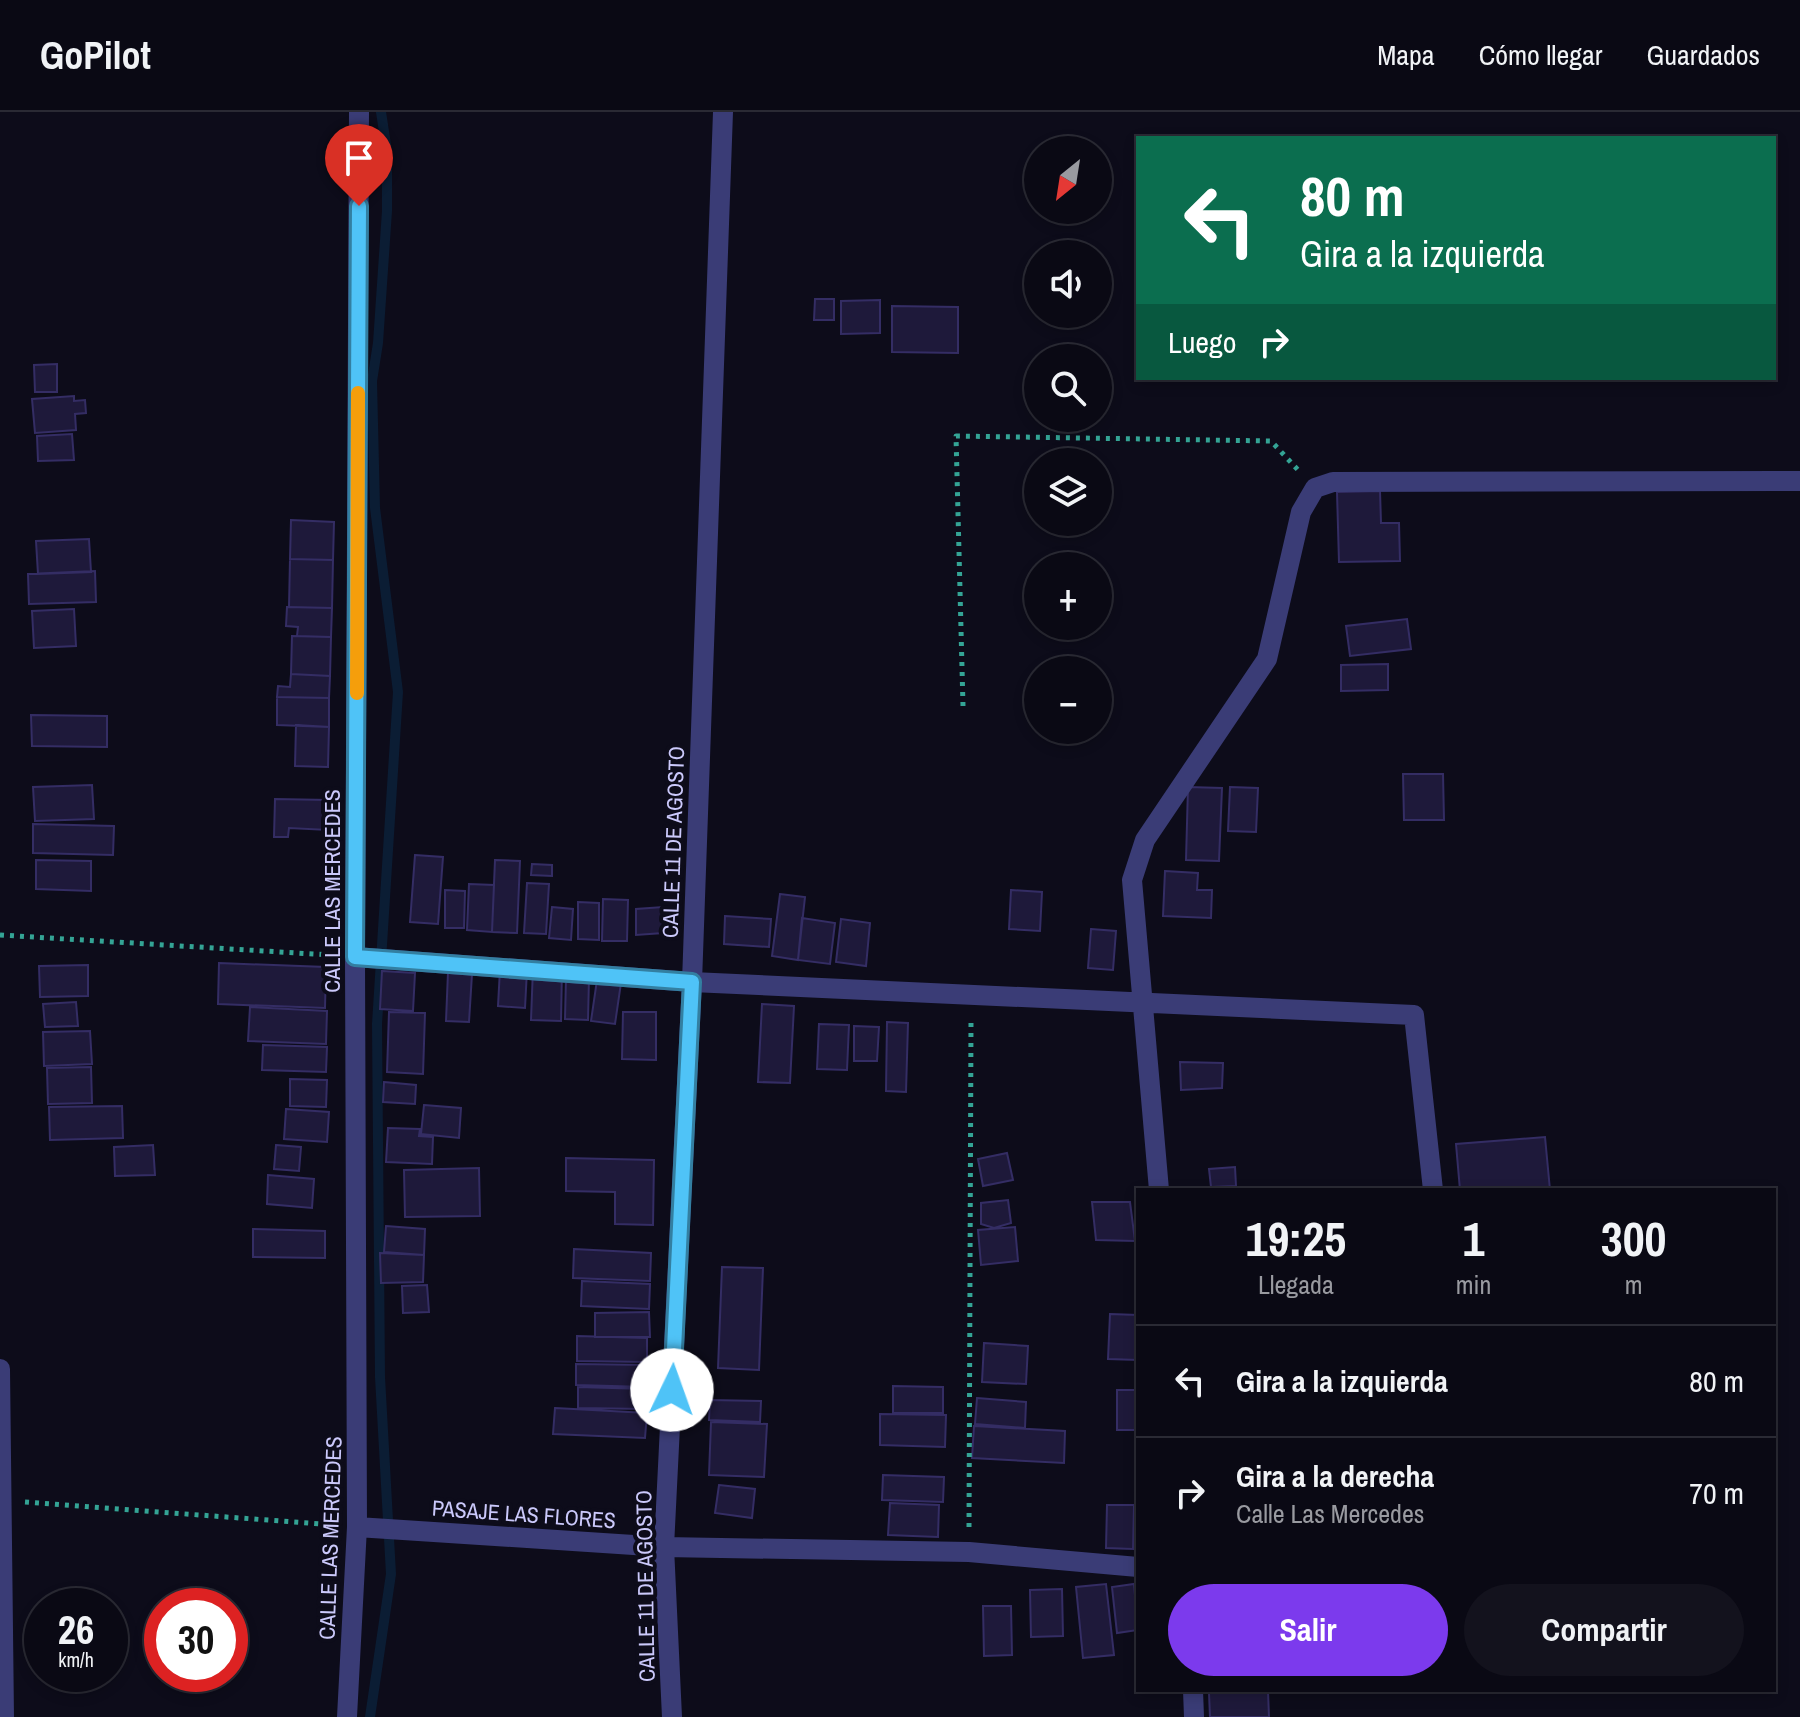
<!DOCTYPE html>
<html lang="es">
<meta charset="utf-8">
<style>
:root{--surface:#0a0914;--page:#13121d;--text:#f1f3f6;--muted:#999aa0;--line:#2a2a34;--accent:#7c3aed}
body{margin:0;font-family:"Archivo Narrow",sans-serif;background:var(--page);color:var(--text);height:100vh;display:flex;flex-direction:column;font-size:30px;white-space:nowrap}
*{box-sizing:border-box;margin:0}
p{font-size:26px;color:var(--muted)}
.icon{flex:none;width:44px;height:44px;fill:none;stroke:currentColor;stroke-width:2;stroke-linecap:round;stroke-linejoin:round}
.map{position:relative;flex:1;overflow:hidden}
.details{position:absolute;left:1136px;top:1076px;width:640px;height:504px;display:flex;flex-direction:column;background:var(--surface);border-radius:0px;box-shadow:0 4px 12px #0003,0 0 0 2px var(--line)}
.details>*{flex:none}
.guide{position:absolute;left:1136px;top:24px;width:640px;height:244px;border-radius:0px;box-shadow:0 4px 12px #0003,0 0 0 2px var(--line);background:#0b6e4f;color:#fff;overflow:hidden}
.needle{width:52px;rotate:210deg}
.fabs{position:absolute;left:1024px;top:24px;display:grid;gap:16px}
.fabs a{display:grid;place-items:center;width:88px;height:88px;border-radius:50%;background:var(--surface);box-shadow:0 4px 12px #0003,0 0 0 2px var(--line);font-size:40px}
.speed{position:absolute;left:24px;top:1476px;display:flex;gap:16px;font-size:40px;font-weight:700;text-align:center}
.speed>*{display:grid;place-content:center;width:104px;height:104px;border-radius:50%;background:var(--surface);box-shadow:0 4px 12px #0003,0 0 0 2px var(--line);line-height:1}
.speed small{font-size:20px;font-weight:400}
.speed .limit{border:12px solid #d22;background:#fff;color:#111}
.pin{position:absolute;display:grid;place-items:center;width:68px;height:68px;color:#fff;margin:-82px -34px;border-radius:50% 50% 50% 0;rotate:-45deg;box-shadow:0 0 8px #0007}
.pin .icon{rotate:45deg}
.me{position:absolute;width:88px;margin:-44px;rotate:3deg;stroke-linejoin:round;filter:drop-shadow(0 0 6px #0008)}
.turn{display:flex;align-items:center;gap:28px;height:168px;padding:0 32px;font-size:36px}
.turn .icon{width:104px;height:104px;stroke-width:2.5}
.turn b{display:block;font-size:56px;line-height:68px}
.then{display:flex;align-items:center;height:76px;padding:0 32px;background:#0003;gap:16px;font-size:30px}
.eta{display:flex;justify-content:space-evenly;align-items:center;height:136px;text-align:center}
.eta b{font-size:48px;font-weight:700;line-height:56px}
.button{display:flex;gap:16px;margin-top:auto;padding:16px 32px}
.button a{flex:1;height:92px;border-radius:48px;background:var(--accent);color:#fff;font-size:32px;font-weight:700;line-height:92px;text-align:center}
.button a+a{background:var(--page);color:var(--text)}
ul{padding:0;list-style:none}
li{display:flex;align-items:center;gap:24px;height:112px;padding:0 32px;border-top:2px solid var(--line)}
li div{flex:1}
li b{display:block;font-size:30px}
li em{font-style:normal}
header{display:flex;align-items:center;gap:48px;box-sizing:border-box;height:112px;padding:0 40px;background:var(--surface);border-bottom:2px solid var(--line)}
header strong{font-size:38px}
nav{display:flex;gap:44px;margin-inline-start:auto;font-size:28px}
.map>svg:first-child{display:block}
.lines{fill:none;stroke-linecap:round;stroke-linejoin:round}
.stream{stroke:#0b1d34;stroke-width:10}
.building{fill:#1e193a;stroke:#342d64;stroke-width:2}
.path{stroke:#34a495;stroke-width:5;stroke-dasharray:4 6;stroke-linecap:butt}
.street{stroke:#3a3c76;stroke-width:20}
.route-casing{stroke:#337fa1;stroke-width:20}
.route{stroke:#4fc3f7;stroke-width:14}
.slow{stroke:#f59e0b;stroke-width:14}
.labels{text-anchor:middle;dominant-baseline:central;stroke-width:8;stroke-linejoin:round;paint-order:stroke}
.street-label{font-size:22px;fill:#cbc9fb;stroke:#0d0c1a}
</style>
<header>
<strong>GoPilot</strong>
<nav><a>Mapa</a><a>Cómo llegar</a><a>Guardados</a></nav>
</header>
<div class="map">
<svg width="1800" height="1605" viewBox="0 0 1800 1605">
<rect width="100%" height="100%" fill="#0d0c1a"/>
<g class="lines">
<path class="stream" d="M370,1605L391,1462L380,1265L377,912L398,580L375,396L372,269L378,231L387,99V39L381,0"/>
</g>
<path class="building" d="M815,187H834V208H814Z
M880,188V221L841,222V189Z
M892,194L958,195V241L892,240Z
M57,252V280H35L34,253Z
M74,284V289L85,288L86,301L75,302L76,318L35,321L32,287Z
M72,322L74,348L38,349L37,324Z
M1380,379L1381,411H1399L1400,449L1339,450L1337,380Z
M291,408L334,410L333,448L290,447Z
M89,427L91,460L38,462L36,429Z
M290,447L333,448L332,496L289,495Z
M95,459L96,490L29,492L28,462Z
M287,495L332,496L331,525L297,524L298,515L286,514Z
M74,497L76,534L34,536L32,499Z
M1407,507L1411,537L1350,544L1346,514Z
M292,524L331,525L330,564L291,562Z
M1388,552V578L1341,579V553Z
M291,562L330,564L329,586L277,585L278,574L290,575Z
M277,585L329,586V615L277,613Z
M31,603L107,604V635L32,634Z
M296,613L329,615L328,655L295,654Z
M1403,662H1443L1444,708H1404Z
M92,673L94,707L35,709L33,675Z
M1188,675L1222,676L1219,749L1186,748Z
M1230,675L1258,676L1256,720L1228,719Z
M275,687L329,688L328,718L289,716L288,725H274Z
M33,712L114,714L113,743L33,741Z
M415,743L443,745L438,812L410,810Z
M36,748L91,749V779L36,777Z
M495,748L520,749L517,821L492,820Z
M532,752L552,753V764L531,763Z
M1165,759L1198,761L1197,778H1212L1211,806L1163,804Z
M527,771L549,772L546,822L524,821Z
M469,772L494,773L492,820L467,818Z
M445,778L465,779L464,816H445Z
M1011,778L1042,780L1040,819L1009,817Z
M780,782L805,785L798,848L772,844Z
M603,787L628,788L627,829H602Z
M578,790L599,791V828L578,827Z
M552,795L573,797L571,828L549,826Z
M663,795V821L636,823V797Z
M725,804L771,807L769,835L724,832Z
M802,806L835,811L830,852L798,848Z
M841,807L870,811L866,854L836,850Z
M1091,817L1116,819L1113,858L1088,856Z
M219,851L326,855L325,896L218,892Z
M88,853V884L40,885L39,854Z
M533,856L562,857L561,909L531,908Z
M500,857L527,858L525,896L498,894Z
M382,859L415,861L413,899L380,897Z
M448,860L472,862L469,910L446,909Z
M598,861L622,864L615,912L591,909Z
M566,866H589L588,908L565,907Z
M76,890L78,914L45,915L43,892Z
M762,892L794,894L790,971L758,970Z
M250,895L327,899L326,932L248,929Z
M389,900L425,901L423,962L387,960Z
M623,900H656V948L622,947Z
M887,910L908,911L906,980L886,979Z
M819,912L849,913L847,958L817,957Z
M854,914L879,915L877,949H854Z
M90,919L92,952L44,954L43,920Z
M263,933L327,935L326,960L262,958Z
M1180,950L1223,951L1222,976L1181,978Z
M91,955L92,991L48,992L47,956Z
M290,967L327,968L326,995L290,994Z
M384,970L416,973L415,992L383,990Z
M424,993L461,996L459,1026L421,1022Z
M122,994L123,1026L50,1028L49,995Z
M286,997L329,1000L327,1030L284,1027Z
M388,1016L420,1017L419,1024L433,1025L432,1052L386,1050Z
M1545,1025L1550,1078H1460L1456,1032Z
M153,1033L155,1063L115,1064L114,1035Z
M276,1033L301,1035L299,1059L274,1057Z
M1007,1041L1013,1068L983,1074L978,1047Z
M566,1046L654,1048L653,1113L615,1112V1080L566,1079Z
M1235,1055L1236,1074L1211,1075L1209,1057Z
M479,1056L480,1104L405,1105L404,1058Z
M268,1063L314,1067L312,1096L267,1092Z
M1008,1088L1011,1111L994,1116L981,1112V1091Z
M1092,1090H1130L1135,1129L1096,1128Z
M386,1114L425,1117L424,1143L384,1140Z
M1015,1115L1018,1149L981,1153L978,1118Z
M253,1117L325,1119V1146L253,1145Z
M574,1137L651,1141L650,1169L573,1166Z
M380,1141L424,1143L423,1170L381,1171Z
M722,1155L763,1156L759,1258L718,1256Z
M582,1169L650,1172L649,1197L581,1194Z
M427,1173L429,1200L403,1201L402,1174Z
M649,1200L650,1225H595V1201Z
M1110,1202L1138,1203V1248L1108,1247Z
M577,1224L647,1226V1250L577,1249Z
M984,1231L1028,1234L1026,1272L982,1270Z
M576,1252L648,1253L647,1275L576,1273Z
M893,1274L943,1275V1301H893Z
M578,1275L646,1277V1297L578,1296Z
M1117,1278H1138V1318H1117Z
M977,1286L1026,1290L1025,1316L975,1312Z
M710,1288L761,1289L760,1310L709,1308Z
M555,1296L647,1301L645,1326L553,1322Z
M880,1302L946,1303L945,1335L880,1333Z
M711,1310L767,1312L764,1365L709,1363Z
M974,1314L1065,1319L1064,1351L972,1346Z
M883,1363L944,1365L943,1390L882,1388Z
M719,1373L755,1377L752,1406L715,1401Z
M1135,1381H1138V1437H1136Z
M890,1391L939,1393L938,1425L888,1423Z
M1107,1393H1134L1133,1437L1106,1436Z
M1106,1472L1114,1543L1083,1546L1076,1475Z
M1134,1472L1138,1518L1117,1521L1112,1475Z
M1062,1477L1063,1524L1031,1525L1030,1478Z
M983,1494H1011L1012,1543L984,1544Z
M1268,1579L1269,1605H1210L1209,1581Z"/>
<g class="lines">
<path class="path" d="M963,594L956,324L1271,329L1299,359
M0,823L330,843
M25,1390L334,1413
M969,1415L971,909"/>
<path class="street" d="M355,845L692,870L1414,903L1433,1078
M1159,1078L1132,768L1145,728L1267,547L1301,400L1315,376L1333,370L1800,369
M0,1257L4,1605
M357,1415L664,1435L969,1440L1138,1455
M1193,1578L1194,1605
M347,1605L357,1415L355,845L359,0
M672,1605L664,1435L692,870L723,0"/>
</g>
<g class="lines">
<g class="route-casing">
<path id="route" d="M359,94L355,845L692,870L672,1278"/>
</g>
<use href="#route" class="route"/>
<path class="slow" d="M357,581L358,281"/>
</g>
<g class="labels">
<g class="street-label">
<text transform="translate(673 730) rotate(-88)">CALLE 11 DE AGOSTO</text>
<text transform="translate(332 779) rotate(-90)">CALLE LAS MERCEDES</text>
<text transform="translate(524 1402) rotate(4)">PASAJE LAS FLORES</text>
<text transform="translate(330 1426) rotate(-88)">CALLE LAS MERCEDES</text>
<text transform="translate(645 1474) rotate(-91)">CALLE 11 DE AGOSTO</text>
</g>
</g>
</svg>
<div class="fabs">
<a><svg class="needle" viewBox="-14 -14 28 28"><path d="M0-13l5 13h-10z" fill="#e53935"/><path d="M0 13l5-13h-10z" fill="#999aa0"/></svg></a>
<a><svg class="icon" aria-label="sound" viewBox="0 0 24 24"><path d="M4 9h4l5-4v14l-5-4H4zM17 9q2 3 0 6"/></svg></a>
<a><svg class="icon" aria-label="search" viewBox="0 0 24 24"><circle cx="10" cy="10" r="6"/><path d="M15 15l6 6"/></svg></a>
<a><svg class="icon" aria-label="layers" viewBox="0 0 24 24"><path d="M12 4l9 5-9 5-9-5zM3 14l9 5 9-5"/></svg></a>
<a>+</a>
<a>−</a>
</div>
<div class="speed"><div>26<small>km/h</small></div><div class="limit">30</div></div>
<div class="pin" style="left:359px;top:94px;background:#d93025"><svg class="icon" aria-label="arrive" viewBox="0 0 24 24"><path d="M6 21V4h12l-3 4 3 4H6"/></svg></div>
<svg class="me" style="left:672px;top:1278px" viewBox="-20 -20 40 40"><circle r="19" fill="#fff"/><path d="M0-13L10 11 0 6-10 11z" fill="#4fc3f7"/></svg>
<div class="guide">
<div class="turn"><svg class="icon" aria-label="left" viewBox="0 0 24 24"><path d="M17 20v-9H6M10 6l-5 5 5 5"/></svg><div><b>80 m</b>Gira a la izquierda</div></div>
<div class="then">Luego<svg class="icon" aria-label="right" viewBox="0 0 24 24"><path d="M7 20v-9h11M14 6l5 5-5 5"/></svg></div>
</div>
<section class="details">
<div class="eta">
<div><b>19:25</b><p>Llegada</p></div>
<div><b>1</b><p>min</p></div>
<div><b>300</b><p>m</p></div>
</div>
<ul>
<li><svg class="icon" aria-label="left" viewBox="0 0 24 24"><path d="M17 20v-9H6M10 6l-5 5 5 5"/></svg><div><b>Gira a la izquierda</b></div><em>80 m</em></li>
<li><svg class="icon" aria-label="right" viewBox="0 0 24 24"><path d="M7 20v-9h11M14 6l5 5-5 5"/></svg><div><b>Gira a la derecha</b><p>Calle Las Mercedes</p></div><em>70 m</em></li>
</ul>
<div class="button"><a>Salir</a><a>Compartir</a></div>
</section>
</div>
